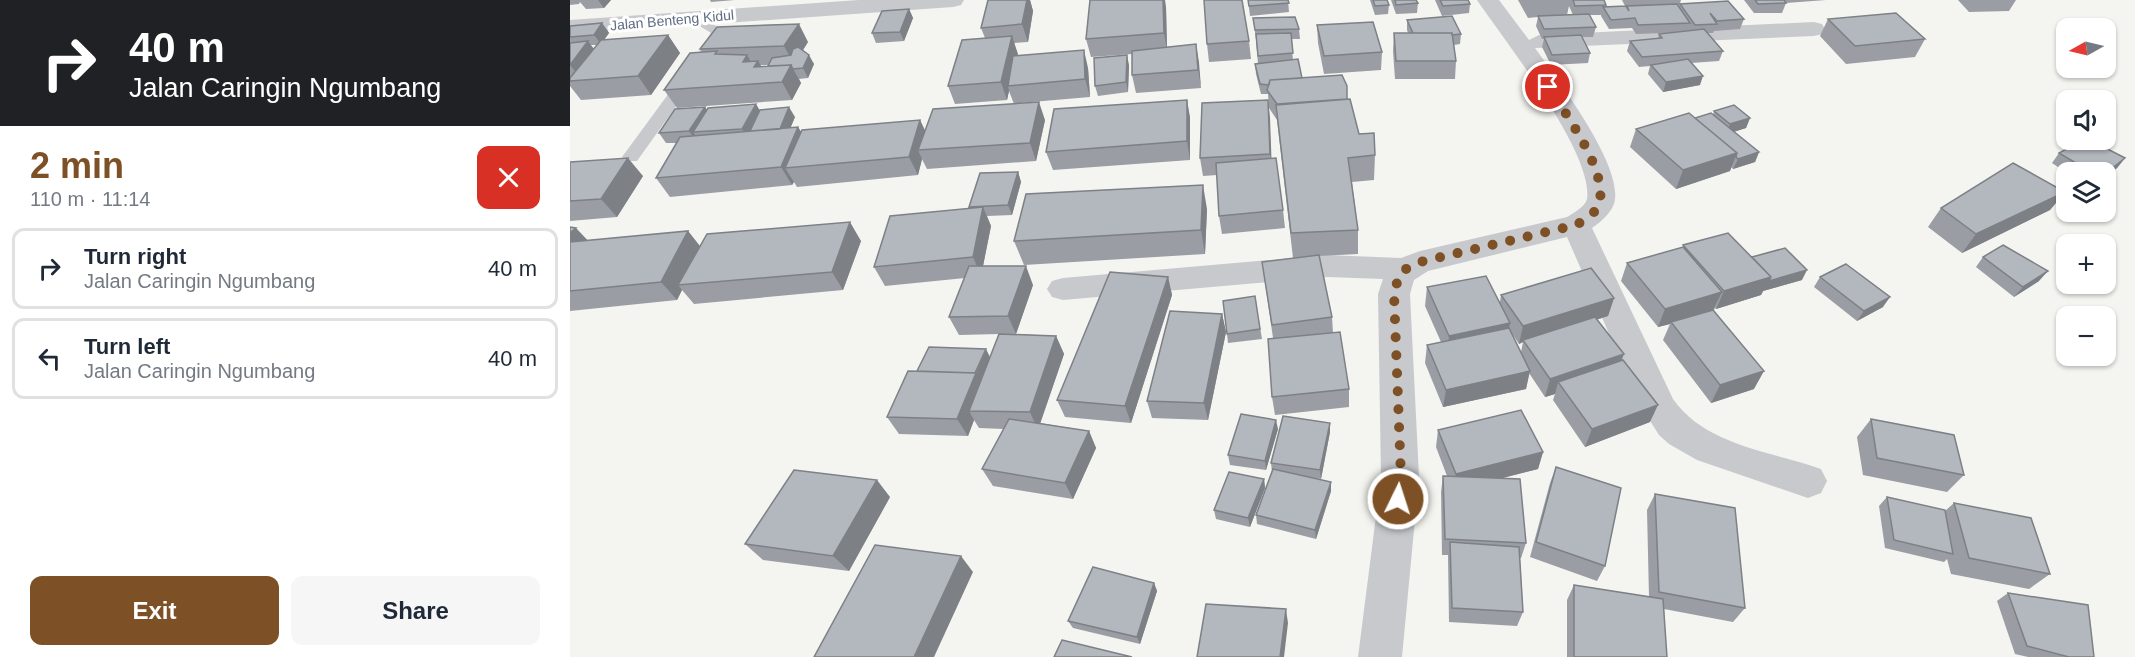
<!DOCTYPE html>
<meta charset="utf-8">
<style>
:root{--surface:#fff;--page:#f6f6f7;--text:#1f2937;--muted:#747a83;--line:#e0e1e3;--accent:#7e5026}
body{margin:0;font-family:Helvetica,sans-serif;background:var(--page);color:var(--text);height:100vh;display:flex;flex-direction:column;font-size:22px;white-space:nowrap}
*{box-sizing:border-box;margin:0}
p{font-size:20px;color:var(--muted)}
.icon{flex:none;width:33px;height:33px;fill:none;stroke:currentColor;stroke-width:2;stroke-linecap:round;stroke-linejoin:round}
.map{position:relative;flex:1;overflow:hidden}
.sheet{display:flex;flex-direction:column;background:var(--surface);width:570px}
.sheet>*{flex:none}
.guide{background:#202124;color:#fff;overflow:hidden}
.needle{width:39px;rotate:262deg}
.tools{position:absolute;left:1486px;top:18px;display:grid;gap:12px}
.tools a{display:grid;place-items:center;width:60px;height:60px;border-radius:12px;background:var(--surface);box-shadow:0 2px 4px #0004;font-size:30px}
.pin{position:absolute;display:grid;place-items:center;width:51px;height:51px;color:#fff;margin:-26px;border:3px solid #fff;border-radius:50%;box-shadow:0 2px 6px #0007}
.me{position:absolute;width:66px;margin:-33px;rotate:4deg;stroke-linejoin:round;filter:drop-shadow(0 0 4px #0008)}
.turn{display:flex;align-items:center;gap:21px;height:126px;padding:0 30px;font-size:27px}
.turn .icon{width:78px;height:78px;stroke-width:2.5}
.turn b{display:block;font-size:42px;line-height:51px}
.round{display:grid;place-items:center;flex:none;width:63px;height:63px;border-radius:12px;background:var(--page)}
.headline{display:flex;align-items:center;justify-content:space-between;height:102px;padding:0 30px}
h1{font-size:36px;font-weight:600;line-height:45px;color:var(--accent)}
.cta{display:flex;gap:12px;margin-top:auto;padding:12px 30px}
.cta a{flex:1;height:69px;border-radius:12px;background:var(--accent);color:#fff;font-size:24px;font-weight:600;line-height:69px;text-align:center}
.cta a+a{background:var(--page);color:var(--text)}
ul{padding:0;list-style:none}
li{display:flex;align-items:center;gap:18px;height:81px;margin:0 12px 9px;padding:0 18px;border:3px solid var(--line);border-radius:12px}
li div{flex:1}
li b{display:block;font-size:22px}
li em{font-style:normal}
main{display:flex;flex:1;min-height:0}
.map>svg:first-child{display:block}
.lines{fill:none;stroke-linecap:round;stroke-linejoin:round}
.lane{fill:#c7c9cd;fill-rule:evenodd}
.street{fill:#c7c9cd;fill-rule:evenodd}
.wall{fill:#9a9da3;fill-rule:evenodd}
.shaded-wall{fill:#7d8085}
.building{fill:#b3b7be;stroke:#7d8085;stroke-width:1.5}
.route{stroke:#7e5026;stroke-width:10;stroke-dasharray:0 18}
.labels{text-anchor:middle;dominant-baseline:central;stroke-width:6;stroke-linejoin:round;paint-order:stroke}
.far-street-label{font-size:14px;fill:#616c84;stroke:#fff}
</style>
<main>
<section class="sheet">
<div class="guide">
<div class="turn"><svg class="icon" aria-label="right" viewBox="0 0 24 24"><path d="M7 20v-9h11M14 6l5 5-5 5"/></svg><div><b>40 m</b>Jalan Caringin Ngumbang</div></div>
</div>
<div class="headline"><div><h1>2 min</h1><p>110 m · 11:14</p></div><a class="round" style="background:#d93025;color:#fff"><svg class="icon" aria-label="close" viewBox="0 0 24 24"><path d="M6 6l12 12M18 6L6 18"/></svg></a></div>
<ul>
<li><svg class="icon" aria-label="right" viewBox="0 0 24 24"><path d="M7 20v-9h11M14 6l5 5-5 5"/></svg><div><b>Turn right</b><p>Jalan Caringin Ngumbang</p></div><em>40 m</em></li>
<li><svg class="icon" aria-label="left" viewBox="0 0 24 24"><path d="M17 20v-9H6M10 6l-5 5 5 5"/></svg><div><b>Turn left</b><p>Jalan Caringin Ngumbang</p></div><em>40 m</em></li>
</ul>
<div class="cta"><a>Exit</a><a>Share</a></div>
</section>
<div class="map">
<svg width="1565" height="657" viewBox="0 0 1565 657">
<rect width="100%" height="100%" fill="#f4f5f0"/>
<g class="lines">
<path class="lane" d="M125,13L156,32L142,55H132L129,52L141,33L120,20L118,17Z
M119,72L127,77L67,161H55L52,157L55,153L113,74Z"/>
<path class="street" d="M289,0H394L391,5L383,7L0,34V20Z
M907,0H929L959,40L969,35L1244,22L1252,24L1255,29L1252,34L1244,36L965,48C987,79 1050,161 1045,199C1044,211 1031,222 1022,228L1103,399C1136,446 1201,451 1251,469L1257,481L1251,493L1238,498L1127,460L1099,444L1089,435L1070,405L997,237L858,271L844,280L840,294L849,477L832,657H788L811,477L808,294L813,279L757,277L493,300L482,297L477,289L482,281L493,278L757,255L831,258L850,251L997,217C1003,213 1015,207 1017,199C1024,153 934,40 907,0Z"/>
</g>
<path class="wall" d="M0,0H41L34,8L16,9L10,2L9,4L0,5Z
M140,0H165L141,2Z
M418,0H460L463,11L458,42L444,43L447,55L518,68L520,97L450,103L475,120L466,161L357,169L352,159L348,175L227,187L224,182L222,185L100,197L86,178L107,143H96L89,133L135,107L137,110L190,111L225,117L220,128L228,127L231,132L350,120L355,130L444,104L439,91L437,100L385,104L378,86L415,38L411,28Z
M678,0H718L719,12L680,16Z
M800,0H817L819,5L818,14L805,15Z
M821,0H846L848,3L847,13L826,14Z
M865,0H898L900,4L899,13L872,16Z
M948,0H1034L1036,5V7L1055,6L1052,0H1111L1109,7L1110,4L1174,19L1170,29L1144,31L1143,33H1138L1153,51L1149,61L1121,63L1130,85L1093,92L1078,74L1080,66L1069,67L1057,51L1060,41L1088,38L1089,34L1094,33L1066,34L1062,28L1039,29L1031,16V15H1019L1026,27L1023,37H1012L1020,53L1018,63L981,65L972,47L974,39H972L966,26L968,17L958,18ZM999,6L1003,15H997Z
M1174,0H1256L1216,3L1212,13H1184Z
M1388,0H1446L1439,11L1399,12Z
M596,7L597,47L626,44L631,88L566,93L562,75V54L521,57L516,39Z
M339,9L343,18L334,41L306,43L302,33Z
M683,18L729,29L730,39H721L723,60L732,78L777,99L789,134L805,155L804,180L782,182L788,230V254L749,256L762,317L763,333L779,389V407L705,415L702,397L703,338L692,262L723,258L707,120L699,108L698,94H691L686,74L685,64H688L686,40Z
M1258,19L1355,39L1345,57L1276,64L1250,36Z
M837,20L891,34L890,44L884,45L886,61L885,79H825L823,51L824,33H838L837,30Z
M32,23L39,33L34,40L98,35L110,53L81,95L11,100L0,86V26ZM21,45H27L24,49Z
M747,25L812,52L811,70L754,74L748,43Z
M679,41L681,59L639,62L637,44Z
M238,42L233,50L244,64L238,78L229,79L231,83L222,100L107,108L94,90L132,52L130,49ZM190,65H199L198,66L192,67Z
M559,65L558,92L528,96L525,86Z
M617,100L620,118V160L483,170L476,152Z
M698,100L701,158L713,210L715,228L652,234L649,216L647,175L633,176L630,158Z
M1144,111L1180,118L1176,128L1164,132L1189,152L1185,162L1163,169L1161,167L1160,171L1106,189L1060,147L1066,129L1143,115Z
M1489,153L1555,158L1547,168L1536,176V172L1497,173L1482,163Z
M0,162L73,176L47,217L0,221Z
M448,172L451,182L442,215L417,216L421,226L413,266L463,285L446,334L486,336L494,354L470,423L519,431L526,448L503,499L423,486L412,469L434,429L409,428L404,420L398,436L329,434L317,417L347,371L420,358L429,334L389,335L379,317L395,278L315,286L304,267L399,209V207Z
M1495,192L1480,210L1392,253L1358,227L1371,208Z
M637,209L635,254L454,265L444,241Z
M0,227L18,241L118,231L130,246L291,241L273,290L124,304L112,290L107,300L0,311Z
M1113,245L1182,257L1232,280L1193,291L1191,295L1146,309L1145,308L1144,310L1184,389L1141,403L1093,340L1100,324L1088,327L1051,281L1057,263L1113,247Z
M1413,257L1469,281L1444,297L1406,267Z
M598,277L602,295L561,423L495,417L487,400Z
M1250,277L1313,307L1287,321L1244,287Z
M857,287L930,302L931,295L1044,298L1038,316L1026,320L1052,360L1080,422L1015,447L983,400L985,394L975,397L959,373L956,389L873,407L855,363L857,345L871,342L855,306ZM941,332L949,344L953,342L951,352Z
M685,296L692,339L658,343L657,334Z
M652,314L656,332L638,420L582,418L577,401Z
M1301,419L1394,475L1377,492L1293,475L1287,437Z
M760,423V432L751,479L737,477L761,482V491L746,539L687,524L686,515L702,472L701,463Z
M708,429L696,470L660,465L658,455Z
M868,430L973,452L968,469L931,478L956,543L951,558H950L953,612L947,626L879,622L878,555H872L871,492L873,476H877L866,447Z
M986,467L1035,566L1027,581L960,557L980,483Z
M694,479L695,488L680,527L646,519L644,510Z
M1085,494L1175,608L1163,622L1094,609L1097,657H997V600L1004,585L1079,597L1077,510Z
M320,497L279,571L193,560L175,544Z
M1317,497L1375,511L1384,503L1480,574L1459,589L1381,574L1377,559L1374,562L1315,548L1309,506Z
M584,583L587,591L570,644L503,628L498,621Z
M1438,593L1524,657H1458L1445,654L1427,601Z"/>
<path class="shaded-wall" d="M28,0H41L34,8Z
M457,0H460L463,11L458,42L452,24Z
M593,0H595L596,7L597,51L594,33Z
M339,9L343,18L334,41L330,32Z
M32,23L39,33L31,44L24,35Z
M229,24L238,42L224,64L214,46Z
M98,35L110,53L81,95L68,76Z
M442,36L448,54L441,85L438,86L439,91L437,100L431,82Z
M18,41L25,51L8,75L0,65Z
M626,44L629,62L631,88L628,70Z
M514,50L518,68L520,97L515,79Z
M177,55L184,67L188,61L199,79L173,62Z
M239,55L244,64L238,78L233,68Z
M557,55L559,65L558,92L556,82Z
M221,65L231,83L222,100L212,82Z
M1133,76L1130,85L1093,92L1096,82Z
M617,100L620,118V160L617,141Z
M698,100L700,118L702,173L700,154Z
M469,102L475,120L466,161L460,143Z
M186,104L192,114L179,139L172,129Z
M135,107L141,117L123,132L128,139L126,141L119,131Z
M219,107L225,117L216,139L210,129Z
M1180,118L1176,128L1156,134L1160,124Z
M350,120L358,138L348,150L352,159L348,175L339,157Z
M228,127L239,145L215,168L224,182L222,185L211,167Z
M1189,152L1185,162L1163,169L1168,159Z
M1167,153L1160,171L1106,189L1113,170Z
M58,158L73,176L47,217L31,199Z
M1555,158L1547,168L1536,176V173Z
M448,172L451,182L442,215L438,205Z
M633,185L637,209L635,254L631,230Z
M1495,192L1480,210L1392,253L1406,234Z
M413,207L421,226L411,276L403,257Z
M280,222L291,241L273,290L262,272Z
M6,228L23,246L0,269V233Z
M118,231L132,249L108,285L112,290L107,300L91,282Z
M456,266L463,285L446,334L438,316Z
M1237,270L1232,280L1193,291L1199,281Z
M1478,271L1469,281L1444,297L1453,287Z
M598,277L602,295L561,423L555,406Z
M1201,277L1191,295L1146,309L1154,291Z
M1152,292L1143,310L1101,322L1100,324L1088,327L1095,309Z
M1320,297L1313,307L1287,321L1294,311Z
M1044,298L1038,316L955,342L953,340V342L949,344L953,326Z
M652,314L656,332L638,420L634,403Z
M940,323L936,342L877,354L879,336Z
M486,336L494,354L468,430L460,412Z
M416,349L421,359L399,411L404,420L398,436L387,419Z
M1054,354L1047,372L988,382L985,394L975,397L980,379Z
M960,371L956,389L873,407L876,390Z
M1194,371L1184,389L1141,403L1150,385Z
M1088,405L1080,422L1015,447L1022,429Z
M706,420L708,429L696,470L695,461Z
M760,423V432L751,479L750,470Z
M519,431L526,448L503,499L495,483Z
M973,452L968,469L883,491L886,474Z
M694,479L695,488L680,527L678,518Z
M307,480L320,497L279,571L263,556Z
M761,482V491L746,539L745,530Z
M391,556L403,572L364,657H344Z
M584,583L587,591L570,644L567,637Z
M716,609L718,623L714,657H710Z"/>
<path class="building" d="M418,0H457L452,24L411,28Z
M520,0H593L594,33L516,39Z
M634,0H672L679,41L637,44Z
M678,0H718L719,3L679,6Z
M803,0H817L819,5L805,6Z
M825,0H846L848,3L826,5Z
M870,0H898L900,4L873,6Z
M1003,0H1034L1036,5L1005,6Z
M1185,0H1214L1216,3L1188,4Z
M1158,1L1174,19L1147,21L1140,13L1147,24L1125,25L1110,4Z
M1107,4L1120,23L1068,25L1065,18L1041,20L1033,7L1056,6L1059,11L1057,6Z
M339,9L330,32L302,33L312,11Z
M1326,13L1355,39L1285,46L1258,19Z
M1019,14L1026,27L974,29L968,16Z
M882,16L891,34L882,35V33H843L837,20Z
M725,17L729,29L685,30L683,18Z
M803,22L812,52L754,56L747,25Z
M32,23L24,35L0,37V26Z
M229,24L214,46L130,49L147,27Z
M1134,29L1153,51L1072,57L1060,41L1092,38L1089,34Z
M721,33L723,53L688,56L686,34Z
M824,33H882L886,61H826Z
M98,35L68,76L0,81V78L31,40Z
M1011,35L1020,53L982,55L974,37Z
M442,36L431,82L378,86L392,40Z
M18,41L0,65V43Z
M626,44L628,70L562,75V51Z
M228,47L239,55L233,68L223,69L221,65L198,66L202,58L221,55L223,49Z
M514,50L515,79L438,86L443,56Z
M147,51L145,54L177,55L173,62L188,61L184,67L221,65L212,82L94,90L120,53Z
M557,55L556,82L525,86L524,58Z
M728,59L732,78L700,80L699,85L690,84L685,64Z
M1118,59L1133,76L1096,82L1081,65Z
M772,75L777,86V99L707,104L697,90L700,80Z
M780,99L789,134L804,133L805,155L778,158L788,230L721,233L706,105Z
M617,100V141L476,152L484,109Z
M698,100L700,154L630,158L632,103Z
M469,102L460,143L348,150L363,109Z
M186,104L172,129L123,132L138,108Z
M1164,105L1180,118L1160,124L1144,111Z
M135,107L119,131L89,133L105,109Z
M219,107L210,129L180,131L190,110Z
M1119,113L1167,153L1113,170L1066,129Z
M1141,113L1189,152L1168,159L1166,157L1167,153L1125,118Z
M350,120L339,157L215,168L232,130Z
M228,127L211,167L86,178L110,137Z
M1513,140H1520L1555,158L1536,173L1521,172L1489,153Z
M58,158L31,199L0,201V162Z
M706,158L713,210L649,216L646,163Z
M1443,163L1495,192L1406,234L1371,208Z
M448,172L438,205L399,207L410,173Z
M633,185L631,230L444,241L456,194Z
M413,207L403,257L304,267L320,216Z
M280,222L262,272L108,285L137,234Z
M0,227L6,228L0,233Z
M118,231L91,282L0,291V242Z
M1158,233L1201,277L1154,291L1113,245Z
M1433,245L1478,271L1453,287L1413,257Z
M1113,247L1152,292L1095,309L1057,263Z
M1215,248L1237,270L1199,281L1201,277L1182,257Z
M749,255L762,317L702,325L692,262Z
M1276,264L1320,297L1294,311L1250,277Z
M399,266H456L438,316L379,317Z
M1021,268L1044,298L953,326L931,295Z
M540,272L598,277L555,406L487,400Z
M916,276L940,323L879,336L857,287Z
M685,296L690,329L657,334L653,301Z
M1143,310L1194,371L1150,385L1101,322Z
M600,311L652,314L634,403L577,401Z
M1025,317L1054,354L980,379L953,340Z
M939,328L960,371L876,390L857,345Z
M770,332L779,389L702,397L698,339Z
M429,334L486,336L460,412L399,411Z
M359,347L416,349L405,373L347,371Z
M1053,360L1088,405L1022,429L988,382Z
M338,371L406,373L387,419L317,417Z
M951,410L973,452L886,474L868,430Z
M671,414L706,420L695,461L658,455Z
M713,416L760,423L750,470L701,463Z
M439,419L519,431L495,483L412,469Z
M1301,419L1384,435L1394,475L1307,458Z
M986,467L1051,488L1035,566L966,542Z
M703,469L761,482L745,530L686,515Z
M224,470L307,480L263,556L175,544Z
M659,472L694,479L678,518L644,510Z
M873,476L950,479L956,543L875,539Z
M1085,494L1165,508L1175,608L1089,592Z
M1317,497L1375,510L1383,554L1324,540Z
M1384,503L1461,518L1480,574L1399,558Z
M880,542L949,547L953,612L882,608Z
M305,545L391,556L344,657H244Z
M523,567L584,583L567,637L498,621Z
M1004,585L1093,599L1097,657H1004Z
M1438,593L1518,605L1524,657H1499L1457,646Z
M636,604L716,609L710,657H627Z
M492,640L562,657H484Z"/>
<g class="lines">
<path class="route" d="M828,499L831,477L824,294C829,274 830,270 850,262L1006,225C1013,221 1023,215 1027,208C1044,179 994,111 978,87"/>
</g>
<g class="labels">
<g class="far-street-label">
<text transform="translate(102 20) rotate(-5)">Jalan Benteng Kidul</text>
</g>
</g>
</svg>
<div class="tools">
<a><svg class="needle" viewBox="-14 -14 28 28"><path d="M0-13l5 13h-10z" fill="#e53935"/><path d="M0 13l5-13h-10z" fill="#747a83"/></svg></a>
<a><svg class="icon" aria-label="sound" viewBox="0 0 24 24"><path d="M4 9h4l5-4v14l-5-4H4zM17 9q2 3 0 6"/></svg></a>
<a><svg class="icon" aria-label="layers" viewBox="0 0 24 24"><path d="M12 4l9 5-9 5-9-5zM3 14l9 5 9-5"/></svg></a>
<a>+</a>
<a>−</a>
</div>
<div class="pin" style="left:978px;top:87px;background:#d93025"><svg class="icon" aria-label="arrive" viewBox="0 0 24 24"><path d="M6 21V4h12l-3 4 3 4H6"/></svg></div>
<svg class="me" style="left:828px;top:499px" viewBox="-20 -20 40 40"><circle r="17" fill="#7e5026" stroke="#fff" stroke-width="3"/><path d="M0-11L8 9 0 5-8 9z" fill="#fff"/></svg>
</div>
</main>
